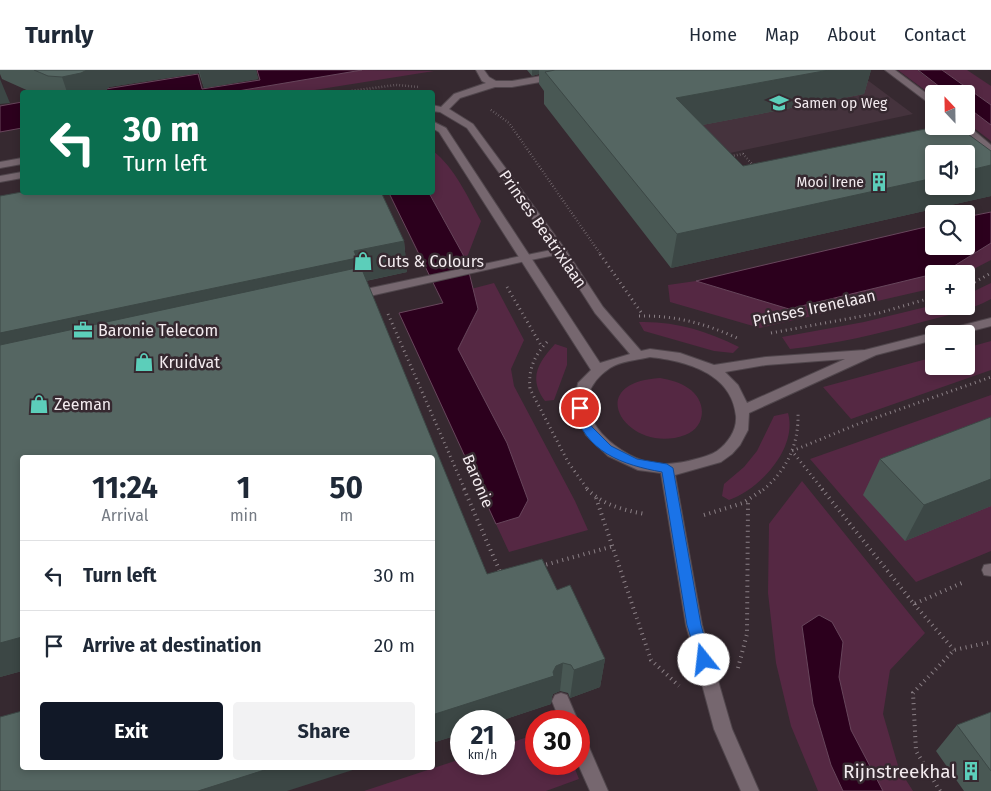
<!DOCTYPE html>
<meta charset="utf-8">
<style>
:root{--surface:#fff;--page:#f2f2f3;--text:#1f2937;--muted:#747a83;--line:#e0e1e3;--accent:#111827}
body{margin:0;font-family:"Fira Sans",sans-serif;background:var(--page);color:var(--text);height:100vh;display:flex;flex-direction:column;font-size:19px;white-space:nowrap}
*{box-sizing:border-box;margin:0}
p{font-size:16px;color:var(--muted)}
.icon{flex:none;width:28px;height:28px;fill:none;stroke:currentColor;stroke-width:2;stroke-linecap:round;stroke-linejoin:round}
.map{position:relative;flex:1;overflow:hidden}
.details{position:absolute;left:20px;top:385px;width:415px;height:315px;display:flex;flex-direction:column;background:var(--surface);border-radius:5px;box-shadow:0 2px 8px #0003}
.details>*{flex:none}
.top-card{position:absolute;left:20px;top:20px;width:415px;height:105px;border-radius:5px;box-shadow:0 2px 8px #0003;background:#0b6e4f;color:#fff;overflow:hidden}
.needle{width:32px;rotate:338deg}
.buttons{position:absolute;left:925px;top:15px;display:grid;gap:10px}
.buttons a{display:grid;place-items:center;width:50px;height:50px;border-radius:5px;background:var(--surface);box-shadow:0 2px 8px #0003;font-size:25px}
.speed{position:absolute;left:450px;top:640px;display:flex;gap:10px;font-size:25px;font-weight:700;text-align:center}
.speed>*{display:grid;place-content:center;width:65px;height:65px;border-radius:50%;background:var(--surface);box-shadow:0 2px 8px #0003;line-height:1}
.speed small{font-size:12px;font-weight:400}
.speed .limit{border:8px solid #d22;background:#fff;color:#111}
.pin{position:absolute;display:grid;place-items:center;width:42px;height:42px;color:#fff;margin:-21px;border:2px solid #fff;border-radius:50%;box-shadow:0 1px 5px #0007}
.me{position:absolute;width:55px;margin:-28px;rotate:344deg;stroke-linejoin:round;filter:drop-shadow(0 0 4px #0008)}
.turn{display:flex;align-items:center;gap:18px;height:105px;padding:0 20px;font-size:22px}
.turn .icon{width:65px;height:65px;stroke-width:2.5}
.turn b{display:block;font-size:35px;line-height:42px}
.eta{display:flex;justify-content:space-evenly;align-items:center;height:85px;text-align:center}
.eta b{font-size:30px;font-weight:700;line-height:35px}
.button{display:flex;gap:10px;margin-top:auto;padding:10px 20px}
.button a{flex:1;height:58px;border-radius:5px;background:var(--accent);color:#fff;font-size:20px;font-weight:700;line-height:58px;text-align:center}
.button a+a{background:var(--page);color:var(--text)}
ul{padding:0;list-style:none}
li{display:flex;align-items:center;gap:15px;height:70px;padding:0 20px;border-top:1px solid var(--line)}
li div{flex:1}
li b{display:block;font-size:19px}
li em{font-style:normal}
header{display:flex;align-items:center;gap:30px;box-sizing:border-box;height:70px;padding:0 25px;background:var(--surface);border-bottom:1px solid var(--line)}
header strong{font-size:24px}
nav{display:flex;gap:28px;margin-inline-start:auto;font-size:18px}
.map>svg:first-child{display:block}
.built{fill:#45333d}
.green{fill:#552843}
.water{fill:#2c001d;stroke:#68465c}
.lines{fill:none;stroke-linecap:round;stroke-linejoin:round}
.service-casing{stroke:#50464c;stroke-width:2}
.pedestrian-casing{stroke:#50464c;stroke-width:2}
.minor-casing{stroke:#50464c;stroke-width:2}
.path-far2{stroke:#8b8086;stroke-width:2.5;stroke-dasharray:0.5 2.5;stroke-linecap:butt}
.path-far1{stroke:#8b8086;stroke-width:3;stroke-dasharray:1 4;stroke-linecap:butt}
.path{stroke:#8b8086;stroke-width:4;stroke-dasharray:1 4.5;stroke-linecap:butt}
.service{fill:#76676f;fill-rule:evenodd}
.pedestrian{fill:#76676f;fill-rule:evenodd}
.minor{fill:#76676f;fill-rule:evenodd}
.wall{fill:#495854}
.shaded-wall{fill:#3c4745}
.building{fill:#556662;stroke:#3c4745}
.route{fill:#1a73e8;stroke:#114b97}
.labels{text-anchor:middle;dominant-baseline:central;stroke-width:5;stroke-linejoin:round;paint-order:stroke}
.far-poi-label{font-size:14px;fill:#f3ebef;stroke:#362930;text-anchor:start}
.street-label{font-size:16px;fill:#f3ebef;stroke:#362930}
.poi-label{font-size:16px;fill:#f3ebef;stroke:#362930;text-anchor:start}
.near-poi-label{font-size:19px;fill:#f3ebef;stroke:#362930;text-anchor:end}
</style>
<header>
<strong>Turnly</strong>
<nav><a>Home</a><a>Map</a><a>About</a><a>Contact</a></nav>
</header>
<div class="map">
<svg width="991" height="721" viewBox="0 0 991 721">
<rect width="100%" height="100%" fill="#362930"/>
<path class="built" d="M854,0L913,44L711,87L639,14Z"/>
<path class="green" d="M362,0L434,1L302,22H232Z
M898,0H921L918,1L949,24H934V27Z
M942,0H967L991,16V35Z
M966,36L991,55V71L966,52Z
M433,81C455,98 467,126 481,151L466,190L429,123L432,122Z
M991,173V190L964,204H934V218L760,258L670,232L668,215L696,211L789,239L946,201Z
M494,213L524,270L511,299L514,316L575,431L588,460L509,482L496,454L519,447L458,279L478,239L471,219Z
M991,213V229C969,241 945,246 922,252C878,264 835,274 790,279L782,267L864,252L934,235L966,236V225Z
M639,252C676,251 707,261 739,277L733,283L714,281L644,261Z
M991,271V300L851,349L823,317L934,287V296H966V278Z
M555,274L567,278V295L554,330L545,331C528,308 538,293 555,274Z
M660,308C670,310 680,312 688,318C707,330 707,357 685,365C629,386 579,313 660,308Z
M991,325V481L916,512L810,389Z
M788,343C798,378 759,420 729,430L722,426L724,414L744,397L757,381L774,346Z
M802,411L925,563L890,600L883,644L899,699L913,721H883L851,661L839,607L843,572L802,556L813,634L831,695L843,721H818L791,656L776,593L768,523L769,454Z
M536,664V694H573L579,709L546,721H364L461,689V694H504V675Z"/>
<path class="water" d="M257,0H362L232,22H105L106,19L198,4L202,19L260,10Z
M918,0H942L991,35V55L966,36V24H949Z
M22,32V58L0,62V36Z
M389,123H429L466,190L478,239L458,279L507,373L528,430L519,447L496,454L399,243L443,233Z
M991,142V173L946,201L789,239L696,211L934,155V176H966V147Z
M819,545L832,552L843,572L839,607L851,660L883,721H843L831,695L813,634L802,556Z"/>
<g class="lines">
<g class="service-casing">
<path id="service" d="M561,178L567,181L565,183L526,191L520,188L522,186Z
M561,623L567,625L578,651H560L552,631L555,625Z
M579,665L585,668L608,721H590L578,694Z"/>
</g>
<g class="pedestrian-casing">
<path id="pedestrian" d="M526,185L530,186L532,188L530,190L352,230L346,226L352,222Z"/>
</g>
<g class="minor-casing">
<path id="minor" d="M476,0H484L489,7L496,11H512L576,0H595L591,3L512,17H495L460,28L449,39L473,54L565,179L603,237L641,281L650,279L680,283L714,295L766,287L865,280L991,248V256L960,264H934V270L876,285L749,343L748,360L740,375L732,384L721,392L675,405L702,555L732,659L759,721H741L714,659L686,555L661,403L638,400L608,386L586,365L574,337L578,313L591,300L439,62L432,58V51L446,58L600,293L630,284L595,243L556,182L467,58L440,42L432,41V35L441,37L454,24L486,13L482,11ZM650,287C686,291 732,303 736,346C737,360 728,373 717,381C711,385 703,387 696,389C680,394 660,396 644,391C603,377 561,331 610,298C620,291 638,290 650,287ZM845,289L747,333L738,315L725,302L766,295Z
M885,0H895L934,29V37Z
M966,54L991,75V83L987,82L962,59L940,64L935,61L948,56H966Z
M22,88V94L0,98V92Z
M22,102V108L0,112V106Z
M990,494H991V506L984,505L982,500L984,495Z"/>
</g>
<path class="path-far2" d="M343,22L396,15L419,17
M491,40L509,53L601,185
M731,86L743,84L754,96"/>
<path class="path-far1" d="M600,184L643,245
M507,217L542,277
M966,217L991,203
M388,244L465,420
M639,246C675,245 707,254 739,269
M771,263L879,243L934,227
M547,272C534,286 528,300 530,319L568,392L588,420
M763,420C787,400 799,374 798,343
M823,420L792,381L858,354L991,307"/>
<path class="path" d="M464,419L501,504
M587,419C603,435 623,440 645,444
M822,419L914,534L964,512
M596,428L651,590L679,616
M704,445L743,433L764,419
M541,496L614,476
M914,534L954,580
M738,598L747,564L748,432
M940,721L916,681L913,623L954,580L991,572"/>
<use href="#service" class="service"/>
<use href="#pedestrian" class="pedestrian"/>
<use href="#minor" class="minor"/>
</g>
<path class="wall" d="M0,0H256L258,9L204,18L199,3L109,17L104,22H31L2,9L0,4Z
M527,0H871L864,24L702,55L743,96L991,81V126L671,198L544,34V21L539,14V4L532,6Z
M22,122L404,171L407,202L366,211L487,504L557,520L605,589L600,617L570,628L568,623L560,621L553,624L552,627L551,634L500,651H461V664L432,673V388H22V601L0,607Z
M991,347V436L905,471L863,425L880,389Z
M991,642V721H964L936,681L957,655Z"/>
<path class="shaded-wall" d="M87,0H199V3L109,17L104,22H67L62,7Z
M199,0H256L258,9L204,18Z
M532,0H539V4L532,6Z
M829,0H871L864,24L671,61L676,28Z
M0,9L10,33L0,34Z
M991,95V126L671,198L677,164L934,108V116H966V101Z
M404,171L407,202L360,212L0,298V263L354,181Z
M991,409V436L905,471L924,435Z
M22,567V601L0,607V573Z
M605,589L600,617L570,628L574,600Z
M563,593L560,621L553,624L552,627L551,634L500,651H461V664L432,673V645Z
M271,698H359L287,721H198Z"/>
<path class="building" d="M34,0H87L81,3L62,7L48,6Z
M555,0H829L676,28L743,96L940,56H957L991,81V95L966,101V84H934V108L677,164L545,2Z
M22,122H381L404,171L354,181L357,188L0,263V126Z
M361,197L487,504L542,489L557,520L570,515L605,589L574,600L571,595L563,593L556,596L553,602L554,606L432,645V388H22V567L0,573V275Z
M991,347V409L924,435L880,389Z
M22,641V698H271L198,721H0V647Z
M991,642V701L957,655Z"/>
<path class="route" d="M580,334L585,338L592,357L611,376L637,389L667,394L673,398L701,555L711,590L709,594L704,596L699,594L687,555L662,402C623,395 584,382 574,338Z"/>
<defs>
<g id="school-bare" transform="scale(1.5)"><path d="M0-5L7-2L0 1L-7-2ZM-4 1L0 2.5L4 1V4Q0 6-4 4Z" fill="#5cceba" stroke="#362930" stroke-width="2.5" paint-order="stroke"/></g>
<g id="building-bare" transform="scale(1.5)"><path d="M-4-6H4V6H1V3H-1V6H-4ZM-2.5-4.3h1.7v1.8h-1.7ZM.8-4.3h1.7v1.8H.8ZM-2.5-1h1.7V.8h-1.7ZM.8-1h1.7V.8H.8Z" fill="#5cceba" stroke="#362930" stroke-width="2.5" paint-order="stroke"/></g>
<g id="shop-bare" transform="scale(1.5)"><path d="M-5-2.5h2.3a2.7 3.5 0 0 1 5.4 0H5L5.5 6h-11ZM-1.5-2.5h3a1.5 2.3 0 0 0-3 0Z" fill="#5cceba" stroke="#362930" stroke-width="2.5" paint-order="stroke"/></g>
<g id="office-bare" transform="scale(1.5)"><path d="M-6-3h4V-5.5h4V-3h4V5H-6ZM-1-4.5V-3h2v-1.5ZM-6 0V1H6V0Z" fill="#5cceba" stroke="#362930" stroke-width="2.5" paint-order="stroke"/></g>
</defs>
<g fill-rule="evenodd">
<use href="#school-bare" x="779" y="33"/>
<use href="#building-bare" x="879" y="112"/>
<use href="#shop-bare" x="363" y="191"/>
<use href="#office-bare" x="83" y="260"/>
<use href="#shop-bare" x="144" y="292"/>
<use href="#shop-bare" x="39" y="334"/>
<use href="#building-bare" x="971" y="701"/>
</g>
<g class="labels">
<g class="far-poi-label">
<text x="794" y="33">Samen op Weg</text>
<text x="864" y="112" text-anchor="end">Mooi Irene</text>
</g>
<g class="street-label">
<text transform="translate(543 159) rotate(55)">Prinses Beatrixlaan</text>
<text transform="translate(814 238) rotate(-12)">Prinses Irenelaan</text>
<text transform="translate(478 411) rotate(67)">Baronie</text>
</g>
<g class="poi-label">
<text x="378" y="191">Cuts &amp; Colours</text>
<text x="98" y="260">Baronie Telecom</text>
<text x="159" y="292">Kruidvat</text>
<text x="54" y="334">Zeeman</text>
</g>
<g class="near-poi-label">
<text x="956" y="701">Rijnstreekhal</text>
</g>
</g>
</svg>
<div class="buttons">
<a><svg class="needle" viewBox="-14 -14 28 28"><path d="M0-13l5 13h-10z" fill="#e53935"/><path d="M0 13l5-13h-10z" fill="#747a83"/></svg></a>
<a><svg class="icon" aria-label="sound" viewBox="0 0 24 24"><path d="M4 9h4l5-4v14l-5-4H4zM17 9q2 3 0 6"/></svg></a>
<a><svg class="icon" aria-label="search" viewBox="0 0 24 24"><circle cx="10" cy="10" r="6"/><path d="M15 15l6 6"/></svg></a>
<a>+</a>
<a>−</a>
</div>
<div class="speed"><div>21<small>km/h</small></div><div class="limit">30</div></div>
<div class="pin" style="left:580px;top:338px;background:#d93025"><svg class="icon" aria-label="arrive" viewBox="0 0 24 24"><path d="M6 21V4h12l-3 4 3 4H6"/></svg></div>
<svg class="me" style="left:704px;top:590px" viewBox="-20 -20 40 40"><circle r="19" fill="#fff"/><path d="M0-13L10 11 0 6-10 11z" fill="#1a73e8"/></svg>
<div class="top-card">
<div class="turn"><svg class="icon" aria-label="left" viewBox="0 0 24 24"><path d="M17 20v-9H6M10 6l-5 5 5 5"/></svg><div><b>30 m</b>Turn left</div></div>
</div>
<section class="details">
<div class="eta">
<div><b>11:24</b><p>Arrival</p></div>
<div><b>1</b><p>min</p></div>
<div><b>50</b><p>m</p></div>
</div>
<ul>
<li><svg class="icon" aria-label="left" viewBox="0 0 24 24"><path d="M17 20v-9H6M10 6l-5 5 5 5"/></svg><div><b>Turn left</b></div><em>30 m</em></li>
<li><svg class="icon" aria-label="arrive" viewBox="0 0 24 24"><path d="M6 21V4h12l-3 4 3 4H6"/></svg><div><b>Arrive at destination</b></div><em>20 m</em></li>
</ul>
<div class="button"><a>Exit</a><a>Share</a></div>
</section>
</div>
